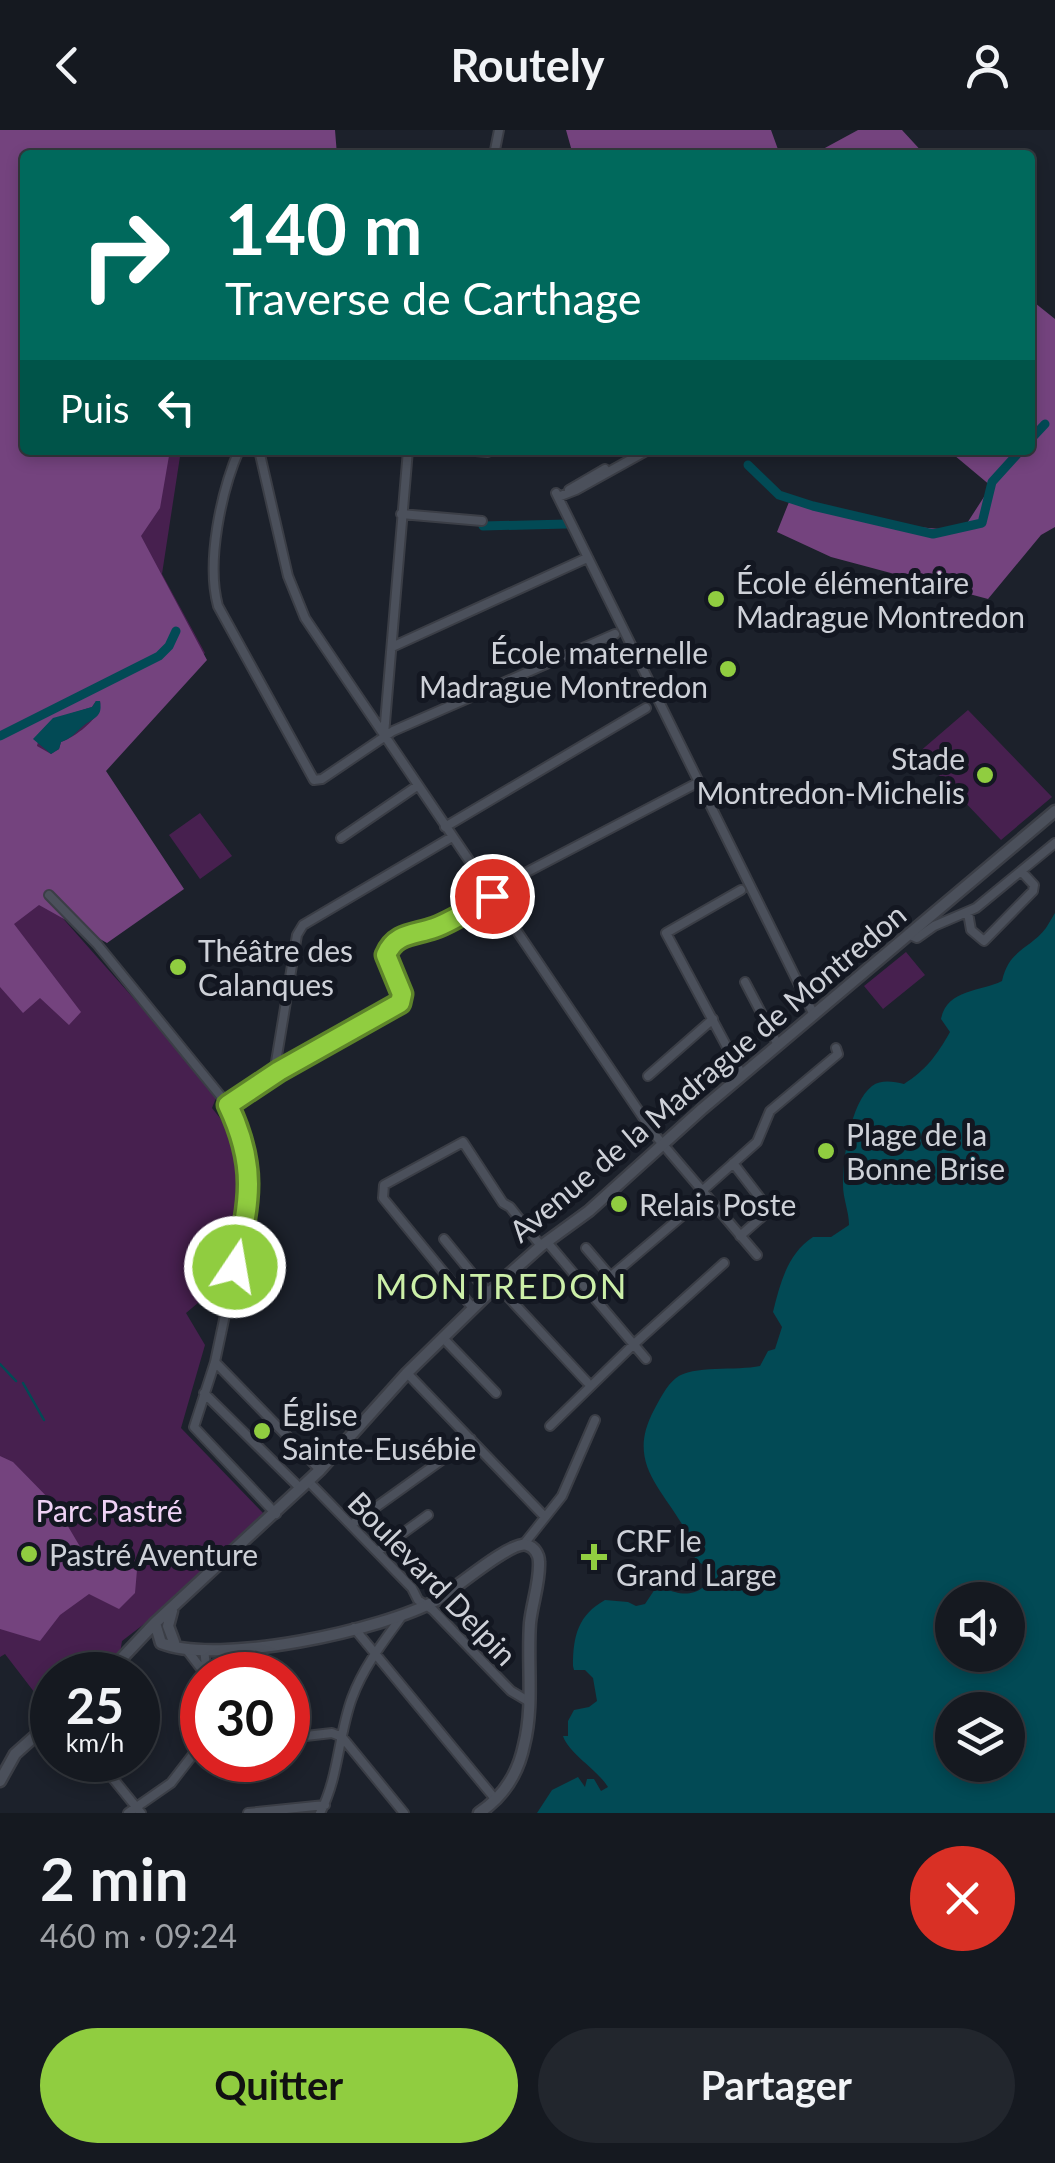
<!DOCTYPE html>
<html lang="fr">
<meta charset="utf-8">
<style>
:root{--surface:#151920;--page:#22262d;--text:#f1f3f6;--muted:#9da0a5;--line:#34383e;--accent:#90cd40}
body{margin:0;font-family:Lato,sans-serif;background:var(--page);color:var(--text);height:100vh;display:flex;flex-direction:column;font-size:38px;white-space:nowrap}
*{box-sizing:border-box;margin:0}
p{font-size:32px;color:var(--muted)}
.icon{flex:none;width:55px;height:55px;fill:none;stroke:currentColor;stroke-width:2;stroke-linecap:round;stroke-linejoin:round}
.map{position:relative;height:1683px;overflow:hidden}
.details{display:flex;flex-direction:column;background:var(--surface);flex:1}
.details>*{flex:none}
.guide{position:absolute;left:20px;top:20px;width:1015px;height:305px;border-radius:10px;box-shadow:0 5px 15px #0003,0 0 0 2px var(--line);background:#00695c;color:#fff;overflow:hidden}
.controls{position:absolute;left:935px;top:1452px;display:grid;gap:20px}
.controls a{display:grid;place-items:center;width:90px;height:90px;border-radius:50%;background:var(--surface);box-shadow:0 5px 15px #0003,0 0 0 2px var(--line);font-size:50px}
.speed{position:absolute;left:30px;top:1522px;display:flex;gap:20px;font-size:50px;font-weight:700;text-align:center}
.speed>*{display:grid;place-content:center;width:130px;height:130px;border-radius:50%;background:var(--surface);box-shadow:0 5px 15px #0003,0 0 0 2px var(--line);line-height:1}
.speed small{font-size:25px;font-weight:400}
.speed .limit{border:15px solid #d22;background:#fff;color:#111}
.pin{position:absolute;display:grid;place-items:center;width:85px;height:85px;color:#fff;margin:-42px;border:5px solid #fff;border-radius:50%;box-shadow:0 2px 10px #0007}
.me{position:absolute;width:110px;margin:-55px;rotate:12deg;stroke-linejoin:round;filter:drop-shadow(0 0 8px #0008)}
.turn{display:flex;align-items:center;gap:35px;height:210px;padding:0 40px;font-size:45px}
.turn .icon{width:130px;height:130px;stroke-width:2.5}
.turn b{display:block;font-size:70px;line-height:85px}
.then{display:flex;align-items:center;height:95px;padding:0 40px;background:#0003;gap:20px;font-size:38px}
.round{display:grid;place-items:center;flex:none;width:105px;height:105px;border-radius:52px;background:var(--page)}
.headline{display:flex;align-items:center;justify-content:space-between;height:170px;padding:0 40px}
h1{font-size:60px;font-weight:700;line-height:75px}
.cta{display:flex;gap:20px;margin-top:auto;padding:20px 40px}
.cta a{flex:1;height:115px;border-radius:60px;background:var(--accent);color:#111;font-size:40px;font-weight:700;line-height:115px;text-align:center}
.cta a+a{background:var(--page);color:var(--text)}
header{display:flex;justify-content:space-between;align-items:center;height:130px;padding:0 40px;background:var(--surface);font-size:45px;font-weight:700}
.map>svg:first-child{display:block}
.green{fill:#47204f}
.forest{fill:#74437e;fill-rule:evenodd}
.water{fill:#024a55;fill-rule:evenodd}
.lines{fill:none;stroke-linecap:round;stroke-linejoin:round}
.stream{stroke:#024a55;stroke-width:2.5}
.canal{stroke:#024a55;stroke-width:9}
.street-casing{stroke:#3b3e46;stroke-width:12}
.secondary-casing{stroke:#3b3e46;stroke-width:15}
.street{stroke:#4b505b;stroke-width:8}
.secondary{stroke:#4b505b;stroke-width:10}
.route-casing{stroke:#5e852a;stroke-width:25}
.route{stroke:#90cd40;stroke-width:18}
.poi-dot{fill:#90cd40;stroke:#131721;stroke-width:4}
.labels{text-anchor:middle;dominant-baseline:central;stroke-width:10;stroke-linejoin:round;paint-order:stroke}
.poi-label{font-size:30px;fill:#ced1d8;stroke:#131721;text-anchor:start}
.street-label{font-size:30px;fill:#ced1d8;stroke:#131721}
.park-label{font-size:30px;fill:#efd2f5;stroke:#131721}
.quarter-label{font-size:35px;letter-spacing:2.5px;fill:#ccefa8;stroke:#131721}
</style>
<header><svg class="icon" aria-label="back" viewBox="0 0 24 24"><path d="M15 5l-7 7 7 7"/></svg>Routely<svg class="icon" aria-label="person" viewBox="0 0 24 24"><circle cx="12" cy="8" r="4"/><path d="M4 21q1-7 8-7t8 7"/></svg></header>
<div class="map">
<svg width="1055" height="1683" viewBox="0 0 1055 1683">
<rect width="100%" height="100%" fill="#1c212b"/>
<path class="green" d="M0,0L25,25V320H181L162,444L205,523L89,620L36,758L182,923L216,968L212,978L227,997L241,1062L217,1157L186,1183L205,1215L181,1298L264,1384L161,1481L122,1511L120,1523L95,1545H52L51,1584L5,1524L0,1527Z
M968,580L1052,667L1001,710L918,623Z
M200,683L232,726L200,749L169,705Z
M906,822L925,845L883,879L864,856Z"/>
<path class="forest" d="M0,0H335L337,25H25V320H170L160,378L141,406L207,530L106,641L184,759L107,813L39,775L14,794L81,882L69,895L40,868L23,883L0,857ZM96,571H100C103,587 75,607 61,612L59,619L51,624L37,616C43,587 66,586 92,577Z
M566,0H771L780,25H573Z
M858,0H902L925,25H812Z
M1030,169L1055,189V397L1041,405L988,469L831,427L777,402L789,372L873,393L962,401L991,356L948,320H1030Z
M0,1326L13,1332L56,1376L82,1420L104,1431L137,1440L135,1463L119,1479L89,1464L60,1485L40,1511L0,1499Z"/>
<path class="water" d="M96,571H100C103,588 94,587 82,597C74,604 72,608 61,612L59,619L51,624L33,609L53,588L92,577Z
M1055,783V1683H537L552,1660L578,1647L585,1657L587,1649H594L601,1661L608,1657C597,1639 569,1624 563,1606H568V1591L574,1580L589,1577L597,1571L593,1548L585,1540H574L573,1536C573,1506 578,1485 605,1470L628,1472L636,1476L645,1474L657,1456C664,1457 669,1461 675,1462C694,1468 716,1456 706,1436C686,1427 694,1414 685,1399C661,1357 626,1332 654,1280C660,1269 666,1256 676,1248C692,1235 737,1241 760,1236L768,1221L775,1219L782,1197L773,1182C780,1154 787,1124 813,1107H831L849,1095C849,1081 843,1069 843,1055C843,1029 850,973 872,956C882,949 894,952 904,954C926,940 937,925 950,902L941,889C947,859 980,862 1002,851C1009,819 1029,820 1046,798C1049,793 1052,788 1055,783ZM1008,1470V1525H952V1470ZM1008,1580V1635H952V1580Z"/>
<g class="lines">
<path class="stream" d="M0,1234L16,1251
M23,1253L44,1290"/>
<path class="canal" d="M1030,310L1045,294
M748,335L779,365L813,376L933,404L982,393L992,352L1021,320
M483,396L567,394
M0,606L159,526L169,516L176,501"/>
<g class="street-casing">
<path id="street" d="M494,25L499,0
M239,320C221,362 206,432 218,476L314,650L322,649L393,601L615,504
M259,320L288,446L305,488L655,1005L757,1125
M463,320L488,322
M569,360L605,339
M556,363L814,885
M558,367L576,360L648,320
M401,384L482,391
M392,517L587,428
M384,605L408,320
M445,697L646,578
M341,708L417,656
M741,760L666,803L742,945
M489,762L699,652
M49,765L97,814L228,975L240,1004L250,1067L215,1232L194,1297L276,1384
M968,783L971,800L984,811L1033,761L1034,755L1021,741
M908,804L917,808L934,796L976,778L1055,713
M745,852L778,915
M274,944L297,805L303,795L452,707
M648,946L713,889
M228,975L268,952L279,941L399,873L402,864L386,825L392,813L413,802L435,798L492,766
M733,1033L767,1077L765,1084L740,1106
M702,1061L757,1012L770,981L838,924L836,918
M444,1109L488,1163
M547,1112L646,1229
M586,1118L610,1146
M497,1155L587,1252
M590,1164L682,1086
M472,1177L383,1068L384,1055L463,1012L503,1073L510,1077L541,1116
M443,1208L496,1263
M215,1232L320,1340
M407,1243L545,1387
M204,1263L301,1359
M550,1296L633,1215L724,1133
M309,1352L412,1458L418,1470L433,1480L511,1561L528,1571
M351,1395L471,1309
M524,1414L562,1366L595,1290
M377,1422L428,1385
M354,1498L496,1670
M204,1519L207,1545
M187,1520L206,1545
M288,1608L332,1603L342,1607L404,1683
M98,1630L141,1683
M128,1683L171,1653L202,1613
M248,1683L325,1675
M320,1683C339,1647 338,1606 352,1568C363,1538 383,1512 402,1486"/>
</g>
<g class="secondary-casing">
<path id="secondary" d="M172,1481L168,1496L174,1512
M155,1493L161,1513C219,1536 383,1500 437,1470C454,1460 511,1410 527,1415C534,1417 539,1424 539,1432C540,1452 532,1473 530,1493C527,1533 534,1576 524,1615C518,1644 503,1667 479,1683
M106,1545L155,1493L320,1340L407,1243L497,1155L541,1116L589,1081L702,979L1055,681
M0,1651L15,1624L52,1591"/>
</g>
<use href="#street" class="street"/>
<use href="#secondary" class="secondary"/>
</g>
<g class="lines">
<g class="route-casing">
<path id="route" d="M235,1137C249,1073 258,1038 228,975L279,941L400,873L402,864L386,825C395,803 414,805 434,798C454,791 474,777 492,766"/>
</g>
<use href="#route" class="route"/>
</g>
<g class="poi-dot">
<circle cx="716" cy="469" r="10"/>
<circle cx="728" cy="539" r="10"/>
<circle cx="985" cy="645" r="10"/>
<circle cx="178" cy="837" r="10"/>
<circle cx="826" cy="1021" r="10"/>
<circle cx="619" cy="1074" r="10"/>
<circle cx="262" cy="1301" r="10"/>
<circle cx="29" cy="1424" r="10"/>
<path d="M589 1412h10v10h10v10h-10v10h-10v-10h-10v-10h10z"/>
</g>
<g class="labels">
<g class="poi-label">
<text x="736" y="452">École élémentaire<tspan x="736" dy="34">Madrague Montredon</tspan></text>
<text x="708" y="522" text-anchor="end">École maternelle<tspan x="708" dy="34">Madrague Montredon</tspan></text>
<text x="965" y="628" text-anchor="end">Stade<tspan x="965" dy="34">Montredon-Michelis</tspan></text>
<text x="198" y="820">Théâtre des<tspan x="198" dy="34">Calanques</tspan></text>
<text x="846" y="1004">Plage de la<tspan x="846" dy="34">Bonne Brise</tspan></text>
<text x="639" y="1074">Relais Poste</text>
<text x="282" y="1284">Église<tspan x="282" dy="34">Sainte-Eusébie</tspan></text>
<text x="616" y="1410">CRF le<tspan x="616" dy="34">Grand Large</tspan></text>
<text x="49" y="1424">Pastré Aventure</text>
</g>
<g class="street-label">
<text transform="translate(707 942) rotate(-40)">Avenue de la Madrague de Montredon</text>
<text transform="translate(433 1448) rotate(46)">Boulevard Delpin</text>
</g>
<g class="park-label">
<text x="109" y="1380">Parc Pastré</text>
</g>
<g class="quarter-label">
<text x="502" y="1155">MONTREDON</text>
</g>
</g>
</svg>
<div class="controls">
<a><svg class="icon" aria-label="sound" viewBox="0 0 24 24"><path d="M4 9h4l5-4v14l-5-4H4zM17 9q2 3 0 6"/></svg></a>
<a><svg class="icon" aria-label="layers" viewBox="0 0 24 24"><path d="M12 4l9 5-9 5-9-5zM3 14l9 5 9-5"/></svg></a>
</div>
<div class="speed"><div>25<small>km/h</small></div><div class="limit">30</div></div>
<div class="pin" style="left:492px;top:766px;background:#d93025"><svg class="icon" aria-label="arrive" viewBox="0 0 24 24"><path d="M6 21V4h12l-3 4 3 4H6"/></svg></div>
<svg class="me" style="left:235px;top:1137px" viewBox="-20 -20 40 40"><circle r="17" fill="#90cd40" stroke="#fff" stroke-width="3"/><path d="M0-11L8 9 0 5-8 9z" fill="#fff"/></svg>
<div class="guide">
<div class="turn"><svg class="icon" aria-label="right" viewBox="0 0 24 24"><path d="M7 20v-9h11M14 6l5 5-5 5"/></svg><div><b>140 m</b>Traverse de Carthage</div></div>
<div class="then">Puis<svg class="icon" aria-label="left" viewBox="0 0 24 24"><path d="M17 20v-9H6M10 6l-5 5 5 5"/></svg></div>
</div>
</div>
<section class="details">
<div class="headline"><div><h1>2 min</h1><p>460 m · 09:24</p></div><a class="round" style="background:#d93025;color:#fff"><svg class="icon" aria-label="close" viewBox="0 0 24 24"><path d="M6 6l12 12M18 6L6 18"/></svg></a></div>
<div class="cta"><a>Quitter</a><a>Partager</a></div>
</section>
